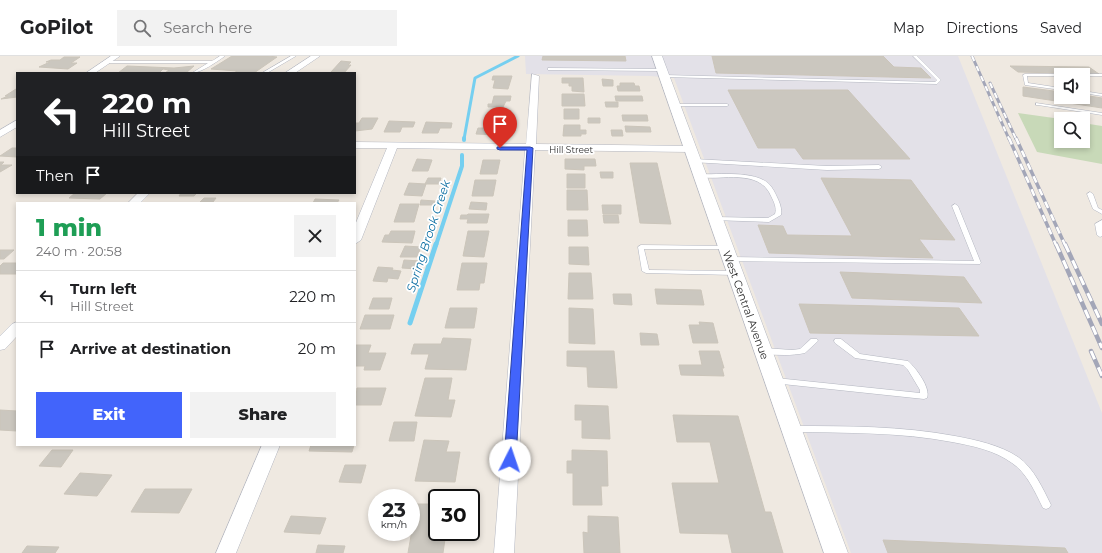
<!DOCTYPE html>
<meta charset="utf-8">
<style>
:root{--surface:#fff;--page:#f2f2f2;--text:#202124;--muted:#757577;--line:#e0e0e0;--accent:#4264fb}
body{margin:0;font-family:Montserrat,sans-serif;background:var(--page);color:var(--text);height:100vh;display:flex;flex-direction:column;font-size:15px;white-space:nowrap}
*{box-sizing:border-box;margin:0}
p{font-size:13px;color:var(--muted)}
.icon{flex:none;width:22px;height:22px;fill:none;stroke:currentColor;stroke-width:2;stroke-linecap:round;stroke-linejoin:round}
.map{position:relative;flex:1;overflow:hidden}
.side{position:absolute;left:16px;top:146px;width:340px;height:244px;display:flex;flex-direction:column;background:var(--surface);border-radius:0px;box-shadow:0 2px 6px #0003}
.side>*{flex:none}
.hud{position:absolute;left:16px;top:16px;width:340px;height:122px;border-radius:0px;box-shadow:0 2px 6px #0003;background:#202124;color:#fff;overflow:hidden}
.buttons{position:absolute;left:1054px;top:12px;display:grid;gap:8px}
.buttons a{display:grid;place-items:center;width:36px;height:36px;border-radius:0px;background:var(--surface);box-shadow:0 2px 6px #0003;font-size:20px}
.speed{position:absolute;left:368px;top:433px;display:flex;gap:8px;font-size:20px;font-weight:700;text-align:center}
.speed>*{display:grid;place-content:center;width:52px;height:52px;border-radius:50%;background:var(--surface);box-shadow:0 2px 6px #0003;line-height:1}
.speed small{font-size:10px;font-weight:400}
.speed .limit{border:2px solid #111;border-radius:6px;background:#fff;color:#111}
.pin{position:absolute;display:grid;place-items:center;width:34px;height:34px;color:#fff;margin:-41px -17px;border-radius:50% 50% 50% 0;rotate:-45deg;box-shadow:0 0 4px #0007}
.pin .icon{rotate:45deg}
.me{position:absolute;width:44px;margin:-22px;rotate:4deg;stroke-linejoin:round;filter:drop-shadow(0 0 3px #0008)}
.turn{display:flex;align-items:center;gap:14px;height:84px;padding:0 20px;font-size:18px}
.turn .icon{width:52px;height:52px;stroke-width:2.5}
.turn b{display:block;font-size:28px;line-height:34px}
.then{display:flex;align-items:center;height:38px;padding:0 20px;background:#0003;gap:8px;font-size:15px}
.round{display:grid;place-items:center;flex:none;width:42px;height:42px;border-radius:0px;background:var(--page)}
.overview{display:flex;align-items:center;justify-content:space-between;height:68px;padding:0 20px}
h1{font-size:24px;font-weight:800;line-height:30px;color:#1e9e55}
.primary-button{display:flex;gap:8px;margin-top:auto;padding:8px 20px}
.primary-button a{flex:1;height:46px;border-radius:0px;background:var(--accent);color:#fff;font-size:16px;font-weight:800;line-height:46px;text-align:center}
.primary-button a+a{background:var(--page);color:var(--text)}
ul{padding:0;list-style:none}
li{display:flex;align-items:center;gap:12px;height:52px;padding:0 20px;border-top:1px solid var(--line)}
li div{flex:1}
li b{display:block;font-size:15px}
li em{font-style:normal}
header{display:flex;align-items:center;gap:24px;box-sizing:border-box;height:56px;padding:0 20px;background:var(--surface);border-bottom:1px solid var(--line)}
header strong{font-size:19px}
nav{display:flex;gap:22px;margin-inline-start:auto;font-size:14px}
.search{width:280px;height:36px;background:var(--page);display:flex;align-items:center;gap:10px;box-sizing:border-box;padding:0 14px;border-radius:0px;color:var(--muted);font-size:15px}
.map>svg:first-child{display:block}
.industrial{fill:#e3e1e8}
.cemetery{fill:#c8d9b8}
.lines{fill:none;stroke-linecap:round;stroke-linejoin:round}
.stream-far2{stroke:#75cff0;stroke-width:3}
.stream-far1{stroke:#75cff0;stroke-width:4}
.stream{stroke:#75cff0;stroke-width:5}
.building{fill:#cbc7bf;stroke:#cbc5ba}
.service-casing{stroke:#b4b7c1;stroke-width:1}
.minor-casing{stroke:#b4b7c1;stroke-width:1}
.tertiary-casing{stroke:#b4b7c1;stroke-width:1}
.service{fill:#fff;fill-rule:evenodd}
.minor{fill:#fff;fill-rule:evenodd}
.tertiary{fill:#fff;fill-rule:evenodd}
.rail-far2-casing{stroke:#a3a6b8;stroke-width:3}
.rail-far1-casing{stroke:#a3a6b8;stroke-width:3.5}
.rail-casing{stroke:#a3a6b8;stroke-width:4.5}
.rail-far2{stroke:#fff;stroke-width:2;stroke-dasharray:5.5;stroke-linecap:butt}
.rail-far1{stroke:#fff;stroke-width:2.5;stroke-dasharray:7;stroke-linecap:butt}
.rail{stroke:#fff;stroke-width:3;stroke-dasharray:9;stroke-linecap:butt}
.route{fill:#4264fb;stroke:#2b41a3}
.labels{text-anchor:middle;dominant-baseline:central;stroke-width:3.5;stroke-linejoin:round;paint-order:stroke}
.far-street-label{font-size:9px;fill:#2e2e2e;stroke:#fff}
.street-label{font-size:11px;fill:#2e2e2e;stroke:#fff}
.water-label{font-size:12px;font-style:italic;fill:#0d6fa3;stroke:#fff}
</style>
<header>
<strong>GoPilot</strong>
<div class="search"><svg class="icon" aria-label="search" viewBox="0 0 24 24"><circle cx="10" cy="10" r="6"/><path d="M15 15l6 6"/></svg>Search here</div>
<nav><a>Map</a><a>Directions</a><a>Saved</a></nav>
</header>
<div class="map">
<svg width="1102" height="497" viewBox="0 0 1102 497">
<rect width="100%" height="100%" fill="#efe9e1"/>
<path class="industrial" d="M525,0H958L1102,357V497H851L674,22L650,20L526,18Z"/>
<path class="cemetery" d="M1018,57L1061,63V85H1083V67L1102,70V108L1037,96Z"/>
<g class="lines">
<path class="stream-far2" d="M464,83L475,22L518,0"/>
<path class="stream-far1" d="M464,84V82
M436,189L462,110V99"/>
<path class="stream" d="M410,267L436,188"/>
</g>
<path class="building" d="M232,0H268L277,1L254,17H234L237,15L211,13Z
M543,0H625L626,5L542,4Z
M712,0H883L894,11L921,12L931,22L716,17Z
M64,1H80L71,7H77L68,13L39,11L50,6H46L51,4H60Z
M341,5L351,6L348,9H351L344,17L331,16Z
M127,10L174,12L194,10L186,17H165L169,14L163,13L159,17H118Z
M1010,10L1089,11L1099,18L1018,16Z
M493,20H512L508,33L493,32L495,24H492Z
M562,22H583L584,36L572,35V30H569V27H562Z
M602,23L613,24V30H603Z
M620,27H634L635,30H639L640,35H618L617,30H620Z
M1023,31L1061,36V41H1083V39L1102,42V52L1023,40Z
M16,33L17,41L1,43L8,40H5Z
M728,34H848L910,103H803L795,92H758Z
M562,38H584L585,50H562Z
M494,40H511L510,45H506L503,51H488V48H492Z
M615,40H642L643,45H616Z
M605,46H618V51H606Z
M492,53H505L503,62H500L499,66H485L486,62H490Z
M564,53H579V63H564Z
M622,59H647L648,65H623Z
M362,62H378L372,73L355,75V67H359Z
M588,62H600V67H588Z
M389,65L415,66L413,71H402L400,76H384Z
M426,66L452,67L451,72H440L438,77H422Z
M486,68H499L498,72H502L501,79L476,78L478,72H484Z
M564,69H580V74H586V78H581V80H563Z
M625,70L650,71L651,76H626Z
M611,74H622L623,80H612Z
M12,92H17V101L0,100Z
M417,103L432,104L428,115H412Z
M565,103H595L596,110H584V114L565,113Z
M483,104H500L497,118H480Z
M0,106H4L1,109H12L0,116Z
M630,107H657L671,168L640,167Z
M600,116H613V122H601Z
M567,118H585V132H567Z
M428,122H441L439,128H425Z
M821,122L911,124L955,184L919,183L933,202L769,197L758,169L783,170L787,179L852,180Z
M475,124H496L493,140H472Z
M409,127L426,128L422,140L404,139Z
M567,134H587L588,154H567Z
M75,137H107L100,143L69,142Z
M176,137H197L194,140H179L181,137Z
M204,142H216L213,146H200Z
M315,143L339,144L337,147H313Z
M421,144L435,145L434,149H420Z
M471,146L487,147L486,154L469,153Z
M400,148H419L414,166H394Z
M602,149H621V158H603Z
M468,158H489L487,167H467L468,163H460L461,159H467Z
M603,159H618L619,167H604Z
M568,164H587L588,180H568Z
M391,175H415L412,187L382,186L385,179H389Z
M468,175H489L484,201L463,200Z
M405,190L421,191L417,201H400Z
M569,191H588L589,209L569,208Z
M0,194H14L4,203H0Z
M404,204L421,205L418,213L402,212Z
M3,207H17V218H0V210Z
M462,207H487L484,227H480L479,234H457Z
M378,211L393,212L392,214L401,215L398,223L388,222L387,226L373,225Z
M840,216L964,221L982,247L852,242Z
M569,217H591L593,243H568Z
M655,233L701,234L704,249L657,248Z
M613,238H631L632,249L614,248Z
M373,242H392L389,253H369Z
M799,248L959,252L979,280L810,277Z
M450,252H477L474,272H445Z
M569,252L593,253L595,288L569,287Z
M365,259H394L390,273H360Z
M699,266L713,267L718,287H693L689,269H700Z
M640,277L657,278L659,289H641Z
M443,282L471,283L466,314L425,313L429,298H411L414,288H441Z
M355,289H371L368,297H386L380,314H364L365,310H355Z
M567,295H614L617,332L588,331L587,311L567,310Z
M699,295H719L724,312H722L724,320L681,319L679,309H702Z
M425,322H452L448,344H455L451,361L415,360Z
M357,332H386L381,349H355Z
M575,349L608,350L610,383L582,382V364H575Z
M0,354L17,355V375L0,374Z
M673,359L738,360L765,456H771L783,497H732L728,478L680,477L672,427H719L710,386H677Z
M394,366H417L414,385H389Z
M424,384L449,385L446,396H460L455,426L415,425Z
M311,389H354L352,396L309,395Z
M52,394H73L61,411L39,410Z
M572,394L607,395L608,430H601L602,449H573V417H567V405H572Z
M345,409H366L361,427L339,426Z
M80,417L112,419L97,440L64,438Z
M145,433H192L179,457L131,456Z
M411,448H437V476H446L443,497H408L412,474H411Z
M291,460L326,462L320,478L284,476Z
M588,460L618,461L620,497H584L583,476L588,477Z
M883,484L1065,492L1068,497H888Z
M318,489L345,490L343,497H316Z
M27,490L59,491L55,497H22Z"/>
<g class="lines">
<g class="service-casing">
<path id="service" d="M220,0H225C218,5 201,17 192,17L208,7H107L105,6L107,5H212Z
M291,0H296L267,17H262Z
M913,0H917L941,24L937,28L664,21L662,20L664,19L935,26L937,24Z
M549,12L662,13L664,14L662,15L548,14V12Z
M1025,18H1062L1063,19H1061V20H1027L1028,27L1061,32V34L1025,29L1023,19Z
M1083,18H1102V20H1083V19H1081Z
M1083,35L1102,38V40L1083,37Z
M1036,47L1102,57V59L1038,49H1036Z
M672,48H727L729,49L727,50H672Z
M694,103L827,110L879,109L882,111L879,113L827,114L692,106V104Z
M700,118C719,119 754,114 769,128C773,132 775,137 777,141C780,147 782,153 781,159L769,166L713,164V162L715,161L768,162L775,158C777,152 774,146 771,140C759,112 722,125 698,121V119Z
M1090,136L1093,138L1098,152L1102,154V158L1093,153L1087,138Z
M955,148L958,150L981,207L980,208L730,205L727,203L730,201L974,205L952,150Z
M1102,164V180L1100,181L1097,179L1095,168Z
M641,189L728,190L729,191L728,192L726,193H644L649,214L735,215L738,217L735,219L646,217L642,215L638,191Z
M811,283H817L818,285L805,297C791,300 778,299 764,298L760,295L764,292L792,294L800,293Z
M835,283H841L860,298L908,305C916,312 931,332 927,342L924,343L773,327L772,325L773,323L776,322L920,337V334L908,314L903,309L855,302L835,287L834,285Z
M793,370C847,370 902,370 955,380C976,384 1000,389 1018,401C1034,412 1043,433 1051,449L1049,452L1046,453L1043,452C1035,436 1027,417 1012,407C994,394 973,390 952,386C900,376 846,377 793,376L790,375L789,373L790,371Z"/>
</g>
<g class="minor-casing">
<path id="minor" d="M111,0H120L95,17H86Z
M311,0H320L295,17H285Z
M532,18L539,20L536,88L690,90L695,93L690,96L535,94L514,497H494L525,94L397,92L361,184L355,188V169L387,92H355V86L526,88Z
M17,64V71L0,81V74Z
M138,137H150L140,147H128Z
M17,266V280L5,293L0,294V280L12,268Z
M262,389H280L236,497H216Z"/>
</g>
<g class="tertiary-casing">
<path id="tertiary" d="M652,0H662L848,497H824Z"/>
</g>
<use href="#service" class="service"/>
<use href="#minor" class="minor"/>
<use href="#tertiary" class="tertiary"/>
<g class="rail-far2-casing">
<path id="rail-far2" d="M972,0L1009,83
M990,27L1016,83"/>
</g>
<g class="rail-far1-casing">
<path id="rail-far1" d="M1009,82L1056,189
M1016,82L1065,189"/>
</g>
<g class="rail-casing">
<path id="rail" d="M1056,188L1102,292
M1065,188L1102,268
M1091,295L1102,320"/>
</g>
<use href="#rail-far2" class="rail-far2"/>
<use href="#rail-far1" class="rail-far1"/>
<use href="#rail" class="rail"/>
</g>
<path class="route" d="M497,91H530L533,92L516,404L514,407H506L504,404L527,94H500L497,93Z"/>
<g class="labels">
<g class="far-street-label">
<text x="571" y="93">Hill Street</text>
</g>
<g class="street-label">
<text transform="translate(746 249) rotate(70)">West Central Avenue</text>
</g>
<g class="water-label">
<text transform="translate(428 180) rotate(-72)">Spring Brook Creek</text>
</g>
</g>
</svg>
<div class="buttons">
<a><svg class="icon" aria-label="sound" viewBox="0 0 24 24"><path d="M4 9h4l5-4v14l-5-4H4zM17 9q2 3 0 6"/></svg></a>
<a><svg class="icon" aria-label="search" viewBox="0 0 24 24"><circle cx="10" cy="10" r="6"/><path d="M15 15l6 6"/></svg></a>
</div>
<div class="speed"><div>23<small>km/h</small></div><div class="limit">30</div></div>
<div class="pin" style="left:500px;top:92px;background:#d93025"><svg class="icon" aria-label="arrive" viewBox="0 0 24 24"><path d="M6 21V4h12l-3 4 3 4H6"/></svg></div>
<svg class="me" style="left:510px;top:404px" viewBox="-20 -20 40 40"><circle r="19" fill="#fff"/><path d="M0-13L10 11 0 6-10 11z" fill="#4264fb"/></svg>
<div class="hud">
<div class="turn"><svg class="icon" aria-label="left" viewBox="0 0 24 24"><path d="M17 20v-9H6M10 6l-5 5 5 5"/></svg><div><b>220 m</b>Hill Street</div></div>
<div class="then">Then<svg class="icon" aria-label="arrive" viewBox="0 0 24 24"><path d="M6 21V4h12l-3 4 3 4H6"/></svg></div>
</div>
<section class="side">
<div class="overview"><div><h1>1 min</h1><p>240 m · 20:58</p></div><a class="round"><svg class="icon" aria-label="close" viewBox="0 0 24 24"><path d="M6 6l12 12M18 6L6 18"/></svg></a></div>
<ul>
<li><svg class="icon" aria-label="left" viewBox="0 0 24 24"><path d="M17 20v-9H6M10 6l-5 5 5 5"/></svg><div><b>Turn left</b><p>Hill Street</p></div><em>220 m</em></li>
<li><svg class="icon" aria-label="arrive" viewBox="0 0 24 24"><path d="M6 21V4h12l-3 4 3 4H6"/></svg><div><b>Arrive at destination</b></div><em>20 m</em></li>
</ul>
<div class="primary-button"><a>Exit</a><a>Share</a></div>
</section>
</div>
